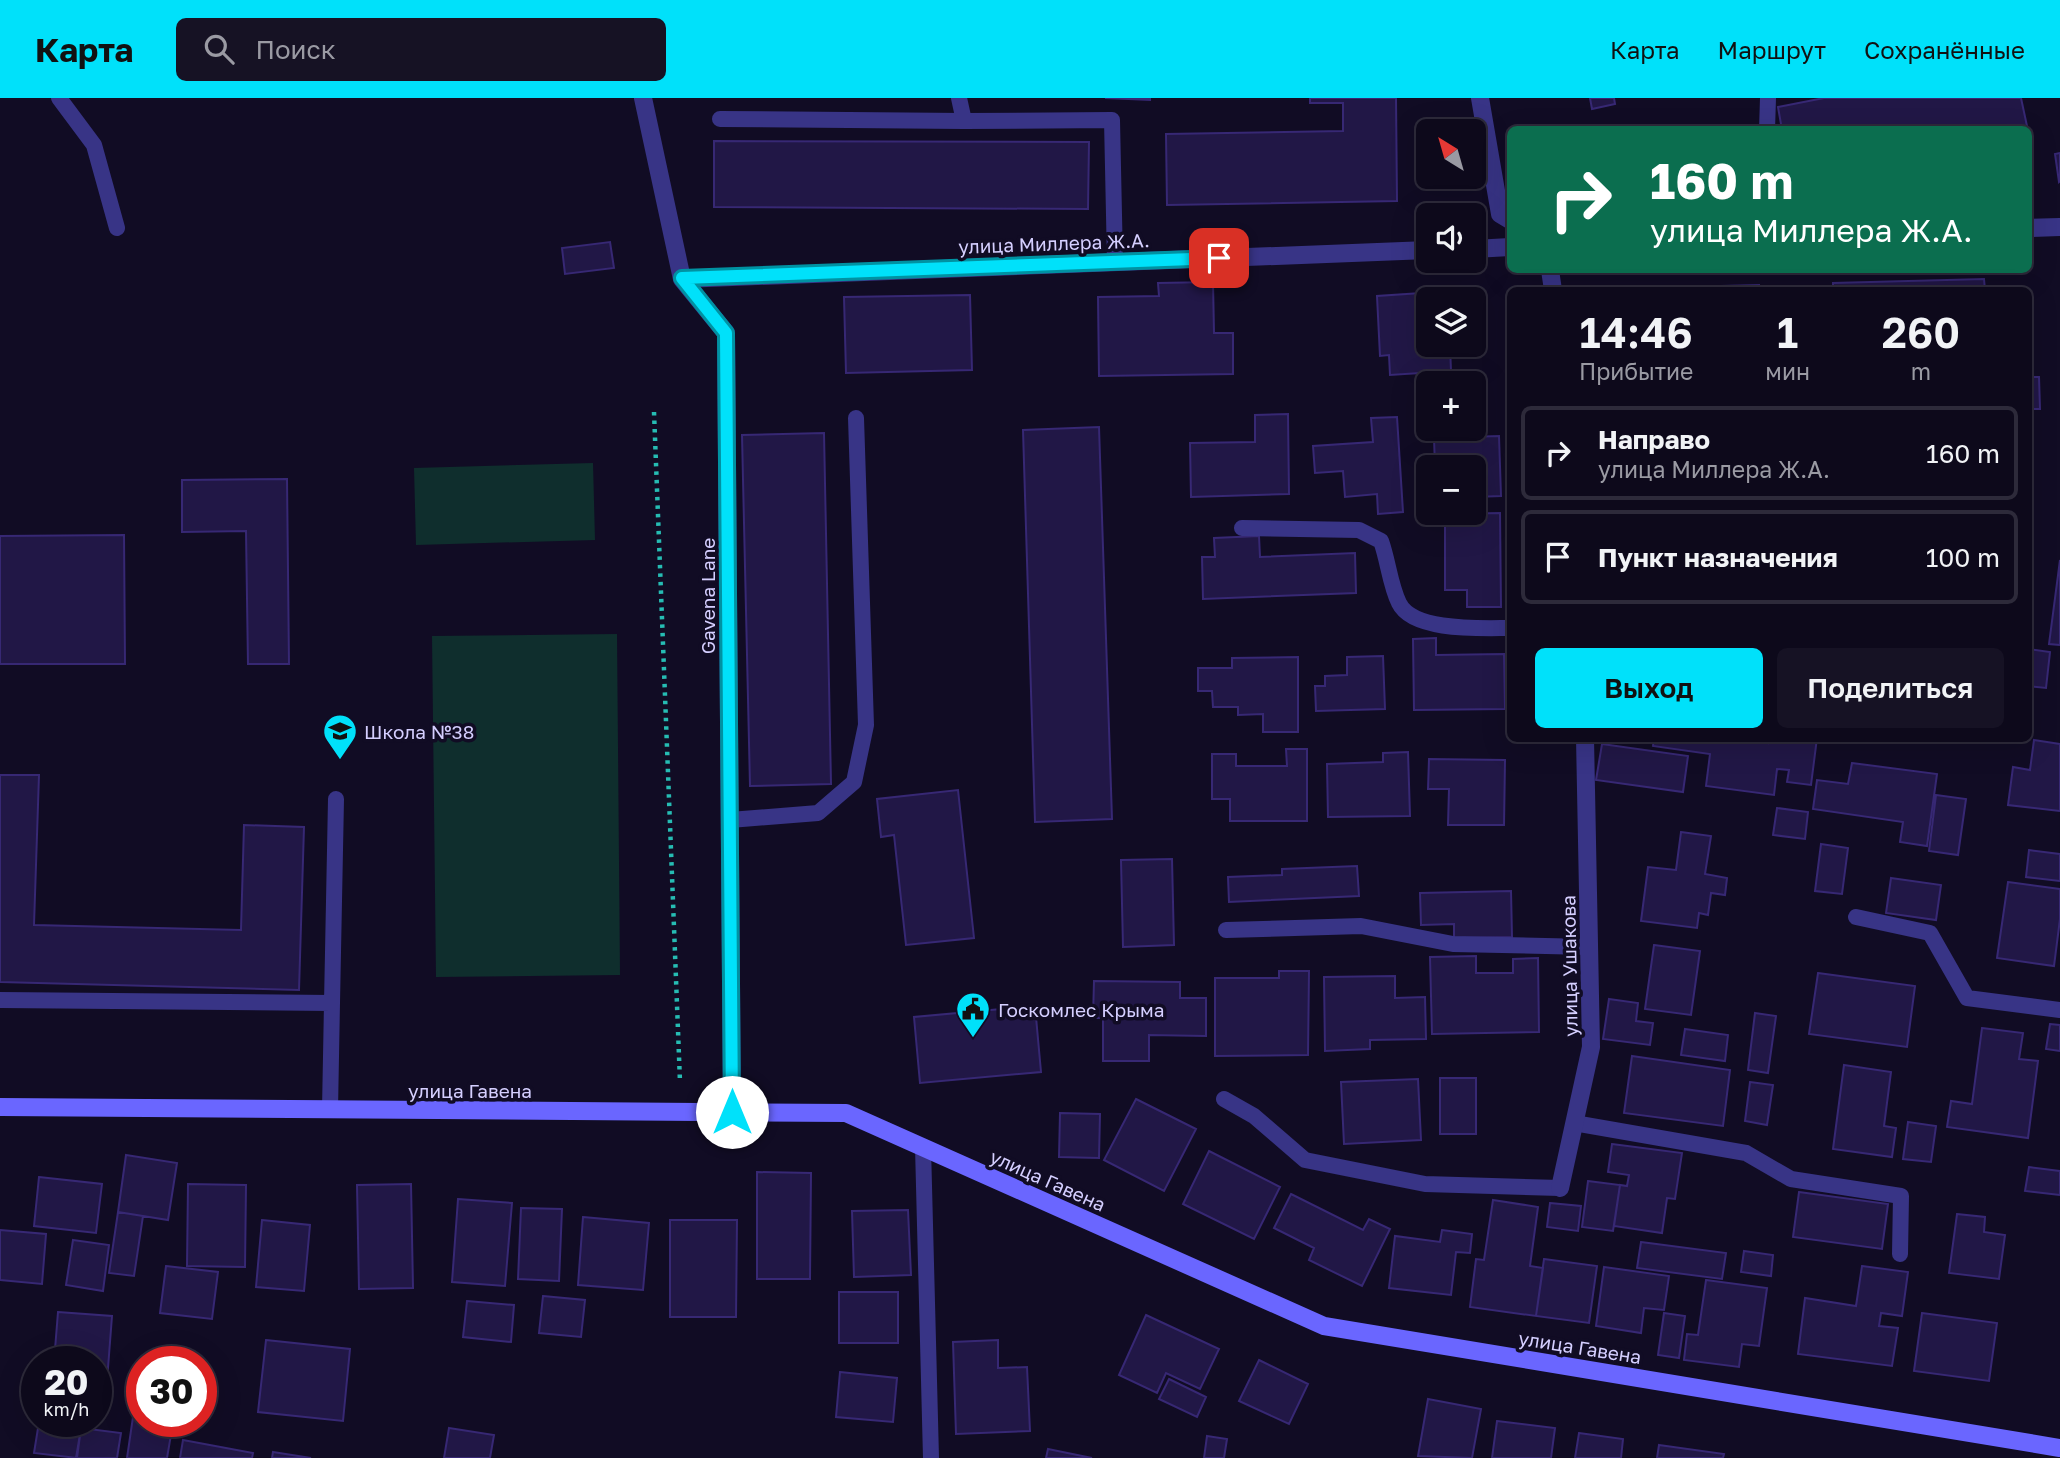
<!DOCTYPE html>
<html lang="ru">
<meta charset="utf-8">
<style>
:root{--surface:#0d091b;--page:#161224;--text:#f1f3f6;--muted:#9a9aa3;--line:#2d2a3a;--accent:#00e1fa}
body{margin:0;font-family:"Golos Text",sans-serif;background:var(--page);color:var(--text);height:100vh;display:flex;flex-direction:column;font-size:26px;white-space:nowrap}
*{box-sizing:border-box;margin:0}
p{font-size:23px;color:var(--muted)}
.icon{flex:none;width:38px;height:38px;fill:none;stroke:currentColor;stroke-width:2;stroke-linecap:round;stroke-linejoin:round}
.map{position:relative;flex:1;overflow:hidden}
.drawer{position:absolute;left:1507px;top:189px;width:525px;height:455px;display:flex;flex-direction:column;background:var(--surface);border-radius:10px;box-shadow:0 7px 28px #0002,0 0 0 2px var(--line)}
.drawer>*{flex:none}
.guide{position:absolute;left:1507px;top:28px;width:525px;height:147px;border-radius:10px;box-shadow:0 7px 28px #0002,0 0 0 2px var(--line);background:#0b6e4f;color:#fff;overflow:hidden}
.needle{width:46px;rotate:323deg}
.tools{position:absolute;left:1416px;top:21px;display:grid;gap:14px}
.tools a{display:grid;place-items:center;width:70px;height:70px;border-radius:10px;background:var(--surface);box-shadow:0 7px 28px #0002,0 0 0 2px var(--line);font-size:35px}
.speed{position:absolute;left:21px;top:1248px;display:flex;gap:14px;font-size:35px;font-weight:700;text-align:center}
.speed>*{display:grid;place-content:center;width:91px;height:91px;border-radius:50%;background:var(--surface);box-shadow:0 7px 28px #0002,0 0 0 2px var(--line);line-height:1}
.speed small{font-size:18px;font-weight:400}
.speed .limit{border:10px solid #d22;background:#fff;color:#111}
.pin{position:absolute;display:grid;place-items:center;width:60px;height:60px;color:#fff;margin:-30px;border-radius:14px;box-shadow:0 4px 10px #0006}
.me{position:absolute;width:77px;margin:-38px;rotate:0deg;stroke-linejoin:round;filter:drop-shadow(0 0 5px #0008)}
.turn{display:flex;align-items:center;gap:24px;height:147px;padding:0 28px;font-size:32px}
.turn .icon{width:91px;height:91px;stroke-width:2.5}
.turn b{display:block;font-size:49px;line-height:60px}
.eta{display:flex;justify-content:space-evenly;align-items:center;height:119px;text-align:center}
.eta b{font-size:42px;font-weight:600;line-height:49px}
.cta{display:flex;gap:14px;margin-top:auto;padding:14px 28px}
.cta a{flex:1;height:80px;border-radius:10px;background:var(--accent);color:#111;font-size:28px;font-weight:600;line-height:80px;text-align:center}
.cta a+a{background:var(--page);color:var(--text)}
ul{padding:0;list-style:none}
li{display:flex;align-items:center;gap:21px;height:94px;margin:0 14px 10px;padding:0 14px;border:4px solid var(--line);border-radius:10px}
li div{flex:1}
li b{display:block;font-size:26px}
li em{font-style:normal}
header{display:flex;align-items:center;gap:42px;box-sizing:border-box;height:98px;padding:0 35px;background:var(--accent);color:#111}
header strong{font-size:33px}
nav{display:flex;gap:38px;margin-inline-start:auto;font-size:24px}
.search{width:490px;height:63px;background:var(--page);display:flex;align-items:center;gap:18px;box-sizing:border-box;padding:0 24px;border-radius:10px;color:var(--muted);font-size:26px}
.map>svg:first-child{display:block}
.green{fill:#0f2e2d}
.building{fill:#211746;stroke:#372874;stroke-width:2}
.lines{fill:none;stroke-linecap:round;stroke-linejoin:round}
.path{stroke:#26bcb3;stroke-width:4.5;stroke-dasharray:3.5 5;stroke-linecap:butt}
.lane{stroke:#383486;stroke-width:16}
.street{stroke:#383486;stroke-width:18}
.secondary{stroke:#6a66ff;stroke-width:18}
.route-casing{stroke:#0092a2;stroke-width:18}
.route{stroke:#00e1fa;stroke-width:12}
.labels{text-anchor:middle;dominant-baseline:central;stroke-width:7;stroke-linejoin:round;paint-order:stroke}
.street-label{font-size:19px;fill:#d5cfff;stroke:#110c24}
.poi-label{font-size:19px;fill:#d5cfff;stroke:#110c24;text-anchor:start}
</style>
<header>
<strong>Карта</strong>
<div class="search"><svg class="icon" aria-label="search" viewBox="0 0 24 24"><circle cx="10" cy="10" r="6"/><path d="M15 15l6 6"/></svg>Поиск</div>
<nav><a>Карта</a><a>Маршрут</a><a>Сохранённые</a></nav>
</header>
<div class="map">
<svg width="2060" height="1360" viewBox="0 0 2060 1360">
<rect width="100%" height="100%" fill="#110c24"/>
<path class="green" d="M593,365L595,442L416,447L414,370Z
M617,536L620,877L436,879L432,538Z"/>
<path class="building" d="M1105,0H1150V2Z
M1310,0H1396L1397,103L1167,107L1166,36L1343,33V5H1310Z
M1590,0H1614L1615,6L1592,11Z
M1824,0H2021L2027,28L2009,32H1782L1778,9Z
M1645,28V32H1619Z
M714,43L1089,44L1088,111L714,109Z
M2060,55V83L2059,84L2055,56Z
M610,144L614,170L565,176L562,150Z
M1984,181L1985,192H1833V185Z
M1213,184L1214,235H1233V276L1099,278L1098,199L1159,198L1158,185Z
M1759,187V192H1603V191Z
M1451,193L1452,201H1428V247H1450L1451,273L1390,277L1389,257L1380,258L1377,198Z
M970,197L972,272L846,275L844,199Z
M2028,279H2039L2040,311H2028Z
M1288,316L1289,396L1191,399L1190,345L1255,344V317Z
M1397,319L1403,414L1378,416L1377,396L1345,399L1343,373L1315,375L1313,348L1373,344L1371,320Z
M1099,329L1112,721L1035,724L1023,332Z
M824,335L831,686L750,688L742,337Z
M1499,338L1501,398L1474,399V369H1435L1434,340Z
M287,381L289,566H248L246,433L182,434V382Z
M1500,415L1501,509H1467V492H1445V416Z
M124,437L125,566H0V438Z
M1259,438L1260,459L1355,455L1356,495L1203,501L1202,459H1215L1214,440Z
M2060,462V547L2049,546Z
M1436,540V557L1504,556L1505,611L1414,612L1413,541Z
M2028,551L2050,554L2046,590L2028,588Z
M1383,558L1385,611L1316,613L1315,588H1325V578L1347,577V559Z
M1298,559V634H1263V616L1238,617V609H1213L1212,593H1198V570H1232V560Z
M1654,640H1738L1768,645L1769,640H1817L1811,687L1787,684L1789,672L1777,671L1774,697L1706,688L1710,656L1653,648Z
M2034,642L2060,646V713L2008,707L2013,669L2030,672Z
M1602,646L1688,658L1683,694L1596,682Z
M1286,651H1307V723H1230V701H1212V656H1236V668H1287Z
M1408,654L1410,718L1328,719L1327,666L1383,664V655Z
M1429,661L1505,662L1504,727H1448L1449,691H1428Z
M1852,665L1937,676L1927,748L1900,744L1903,724L1813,711L1817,682L1848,686Z
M0,677H39L34,827L241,832L244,727L304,729L299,892L0,884Z
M958,692L974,840L906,847L894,737L881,739L877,701Z
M1936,697L1966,701L1958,757L1929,753Z
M1777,710L1808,714L1805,741L1773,737Z
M1681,734L1711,738L1705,776L1727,780L1725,797L1711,795L1708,817L1699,815L1697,830L1641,823L1648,769L1676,772Z
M1821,746L1848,750L1842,796L1815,793Z
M2029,752L2060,756V783L2026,779Z
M1172,761L1174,847L1123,849L1121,762Z
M1357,768L1359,798L1229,804L1228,779L1282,777V771Z
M1891,780L1941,787L1936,822L1886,815Z
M2008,784L2060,791V821L2054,868L1997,860Z
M1511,793L1512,839L1454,840V826L1421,827L1420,795Z
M1654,847L1700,853L1691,917L1645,911Z
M1476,858V875H1513V861L1538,860L1539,934L1432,936L1430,859Z
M1279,873H1309L1308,957L1215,958V880H1279Z
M1818,875L1915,888L1907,949L1809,936Z
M1395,878V900L1425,899L1426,941L1370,942V951L1325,953L1324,879Z
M1094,883L1180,884V900H1206V938L1149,937V963H1103V920H1093Z
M1609,901L1638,905L1636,923L1653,925L1650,947L1603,941Z
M1035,908L1041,974L920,985L914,919Z
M1755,915L1776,918L1768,975L1748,972Z
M2050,926L2060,927V953L2046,951Z
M1982,930L2023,935L2019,961L2038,963L2028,1040L1947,1029L1951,1003L1972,1006Z
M1685,931L1728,937L1725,963L1681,957Z
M1632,958L1730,972L1723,1028L1624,1015Z
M1844,967L1891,974L1884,1028L1896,1030L1892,1059L1833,1051Z
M1440,980H1476V1036H1440Z
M1418,981L1421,1042L1344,1046L1341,984Z
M1750,984L1773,987L1767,1027L1745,1023Z
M1136,1001L1196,1031L1164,1093L1104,1062Z
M1060,1015L1100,1016L1099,1060L1059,1059Z
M1908,1024L1936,1028L1931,1064L1903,1061Z
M1612,1046L1682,1055L1675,1101L1667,1100L1662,1135L1614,1128L1620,1087L1627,1088L1629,1077L1608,1074Z
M1209,1053L1280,1089L1254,1141L1183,1106Z
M126,1057L177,1065L168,1122L118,1114Z
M2029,1069L2060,1073V1097L2025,1093Z
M757,1074L811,1075L810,1181H757Z
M39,1079L102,1086L96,1135L34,1128Z
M1588,1083L1620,1087L1613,1133L1582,1129Z
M188,1086L246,1087L245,1169L187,1168Z
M411,1086L413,1190L359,1191L357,1087Z
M1799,1094L1888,1106L1882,1151L1793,1139Z
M1291,1096L1363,1132L1369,1121L1390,1131L1362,1188L1309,1162L1314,1150L1274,1130Z
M458,1101L512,1105L505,1188L452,1184Z
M1493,1102L1538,1109L1530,1168L1543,1170L1536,1218L1470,1209L1476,1161L1484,1162Z
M1550,1105L1581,1108L1578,1133L1547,1129Z
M521,1110L562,1111L559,1183L518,1181Z
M908,1112L911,1177L854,1179L852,1113Z
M118,1114L143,1118L134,1178L109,1175Z
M1957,1116L1985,1119L1984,1134L2005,1137L1999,1181L1949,1175Z
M583,1119L649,1125L643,1192L578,1187Z
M262,1122L310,1127L304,1193L256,1189Z
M670,1122H737L736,1219H670Z
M0,1132L46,1136L42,1186L0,1182Z
M1442,1132L1472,1136L1470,1155L1456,1154L1451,1197L1389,1190L1395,1138L1440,1144Z
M73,1142L109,1147L103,1193L66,1187Z
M1641,1144L1726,1155L1722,1181L1637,1170Z
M1744,1153L1773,1157L1771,1178L1741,1174Z
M1544,1161L1597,1168L1589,1225L1536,1218Z
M166,1168L218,1174L212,1221L160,1215Z
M1862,1168L1908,1174L1902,1218L1881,1215L1879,1228L1898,1230L1892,1268L1798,1256L1805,1200L1856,1208Z
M1604,1169L1669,1178L1664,1212L1644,1210L1641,1235L1596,1228Z
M1706,1182L1767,1190L1759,1248L1742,1246L1739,1269L1684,1262L1687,1236L1698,1237Z
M839,1194H898V1245H839Z
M543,1198L585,1202L581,1239L539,1235Z
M467,1203L514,1207L511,1244L463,1239Z
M58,1214L112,1218L107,1283L96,1282V1264H54Z
M1664,1215L1685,1218L1679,1260L1658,1257Z
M1922,1215L1997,1225L1989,1283L1914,1273Z
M1146,1217L1219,1251L1200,1291L1166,1275L1157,1295L1119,1277Z
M266,1242L350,1251L343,1323L258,1314Z
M998,1242V1270L1027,1269L1030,1333L956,1336L953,1244Z
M1259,1262L1308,1286L1289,1326L1239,1303Z
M840,1274L897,1280L893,1324L836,1319Z
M1169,1281L1206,1299L1197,1319L1159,1301Z
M134,1282L142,1283V1313L129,1312Z
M1428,1301L1481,1311L1472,1360L1418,1358Z
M133,1319L173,1325L167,1360H127Z
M1497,1323L1555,1330L1551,1360H1492Z
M39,1324L81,1330L77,1360L34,1355Z
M81,1330L121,1335L117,1360H76Z
M449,1330L494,1337L490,1360H444Z
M1579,1335L1623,1341L1621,1360H1575Z
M1207,1338L1227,1341L1224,1360H1204Z
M183,1342L253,1355L252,1360H180Z
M1659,1347L1724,1356L1723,1360H1657Z
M1048,1351L1092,1360H1046Z
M273,1354L311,1360H272Z"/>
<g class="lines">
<path class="path" d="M654,314L680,984"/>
<path class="lane" d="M59,0L94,47L117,130
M959,0L964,23L1112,22L1115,164
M720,21L964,23
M1767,32L1768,0
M1242,430L1359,432L1381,443C1388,462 1390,487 1399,505C1413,534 1482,530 1510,530
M730,722L818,715L854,684L866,627L856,320
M1856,819L1930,835L1967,900L2060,912
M1226,832L1361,828L1453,846L1589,849
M0,902L332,905L336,701
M1224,1001L1254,1018L1305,1062L1425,1086L1560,1090
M330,1012L332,905
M1574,1025L1746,1055L1791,1081L1901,1098L1900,1156
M923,1049L931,1360"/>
<path class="street" d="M643,0L682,181L726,235L732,1014
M1480,0L1500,116L1510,122
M2028,130L2060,129
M1474,151L1510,149
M1550,172L1553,192
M682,181L1428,152
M1560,1090L1591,949L1585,640"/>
<path class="secondary" d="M0,1009L846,1015L1324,1228L2060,1350"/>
</g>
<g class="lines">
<g class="route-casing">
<path id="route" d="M732,1014L726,235L682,180L1219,160"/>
</g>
<use href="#route" class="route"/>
</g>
<defs>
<g id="school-pin" transform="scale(1.75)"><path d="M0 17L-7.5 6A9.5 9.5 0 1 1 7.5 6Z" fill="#00e1fa" stroke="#110c24"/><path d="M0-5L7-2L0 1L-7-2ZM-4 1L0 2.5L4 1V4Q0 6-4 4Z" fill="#111"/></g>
<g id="civic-pin" transform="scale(1.75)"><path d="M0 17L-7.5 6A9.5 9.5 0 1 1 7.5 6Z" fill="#00e1fa" stroke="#110c24"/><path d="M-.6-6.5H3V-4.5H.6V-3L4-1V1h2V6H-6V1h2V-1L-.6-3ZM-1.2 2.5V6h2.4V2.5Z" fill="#111"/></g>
</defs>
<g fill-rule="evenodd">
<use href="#school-pin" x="340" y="633"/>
<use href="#civic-pin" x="973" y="911"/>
</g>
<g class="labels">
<g class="street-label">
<text transform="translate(1054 145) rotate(-2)">улица Миллера Ж.А.</text>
<text transform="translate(707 498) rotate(-90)">Gavena Lane</text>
<text transform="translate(1569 868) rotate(-91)">улица Ушакова</text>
<text x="470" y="992">улица Гавена</text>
<text transform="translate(1048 1082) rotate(24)">улица Гавена</text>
<text transform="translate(1580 1249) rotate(9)">улица Гавена</text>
</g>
<g class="poi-label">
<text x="364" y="633">Школа №38</text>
<text x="998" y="911">Госкомлес Крыма</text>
</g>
</g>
</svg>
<div class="tools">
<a><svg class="needle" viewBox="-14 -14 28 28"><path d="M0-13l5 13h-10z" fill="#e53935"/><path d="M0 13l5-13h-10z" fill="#9a9aa3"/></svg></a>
<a><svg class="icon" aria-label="sound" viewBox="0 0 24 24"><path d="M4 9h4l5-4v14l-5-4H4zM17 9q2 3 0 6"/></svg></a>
<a><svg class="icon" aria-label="layers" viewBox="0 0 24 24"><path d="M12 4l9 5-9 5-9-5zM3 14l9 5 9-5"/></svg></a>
<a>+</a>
<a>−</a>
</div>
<div class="speed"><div>20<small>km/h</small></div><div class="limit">30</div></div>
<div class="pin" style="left:1219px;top:160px;background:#d93025"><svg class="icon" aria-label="arrive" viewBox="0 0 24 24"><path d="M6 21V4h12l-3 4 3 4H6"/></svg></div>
<svg class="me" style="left:732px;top:1014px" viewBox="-20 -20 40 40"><circle r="19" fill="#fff"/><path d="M0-13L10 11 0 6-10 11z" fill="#00e1fa"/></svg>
<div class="guide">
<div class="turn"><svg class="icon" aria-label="right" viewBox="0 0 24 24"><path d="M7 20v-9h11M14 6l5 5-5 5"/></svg><div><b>160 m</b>улица Миллера Ж.А.</div></div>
</div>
<section class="drawer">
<div class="eta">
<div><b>14:46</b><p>Прибытие</p></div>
<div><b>1</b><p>мин</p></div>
<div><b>260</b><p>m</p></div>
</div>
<ul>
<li><svg class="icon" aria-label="right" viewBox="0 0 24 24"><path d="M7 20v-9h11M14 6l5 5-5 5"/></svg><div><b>Направо</b><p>улица Миллера Ж.А.</p></div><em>160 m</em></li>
<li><svg class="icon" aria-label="arrive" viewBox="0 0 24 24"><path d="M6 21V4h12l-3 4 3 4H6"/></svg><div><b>Пункт назначения</b></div><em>100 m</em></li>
</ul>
<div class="cta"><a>Выход</a><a>Поделиться</a></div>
</section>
</div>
